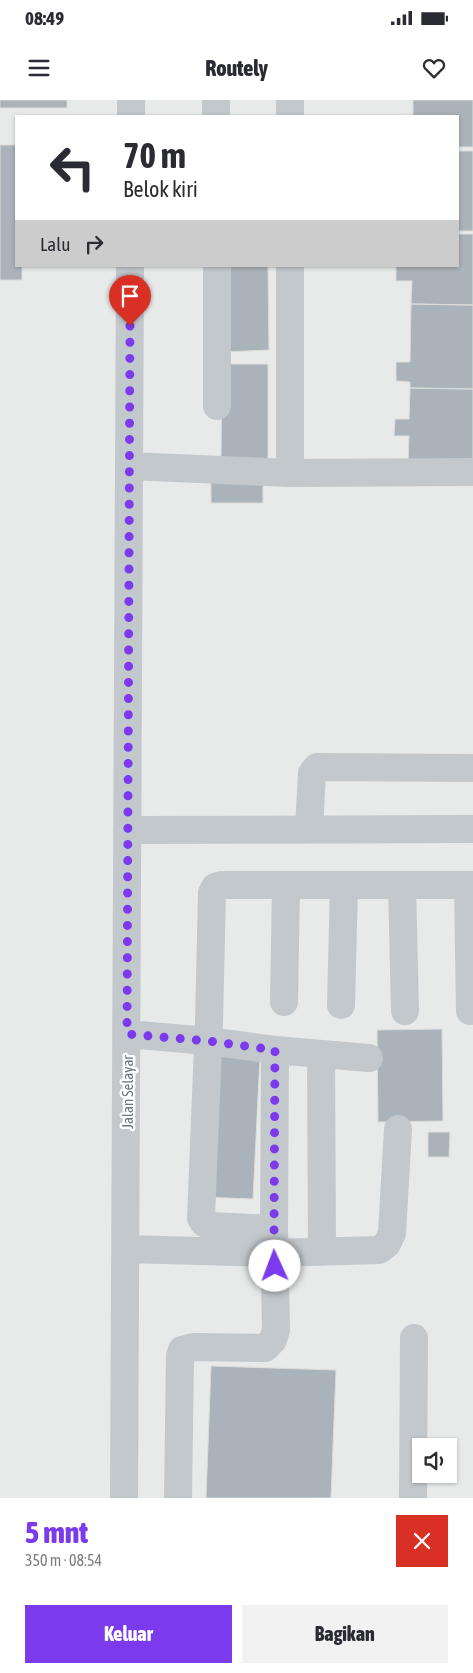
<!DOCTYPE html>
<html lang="id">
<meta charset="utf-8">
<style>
:root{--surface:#fff;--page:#f2f2f3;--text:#2b2b33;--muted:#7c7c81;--accent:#7c3aed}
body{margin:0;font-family:"Asap Condensed",sans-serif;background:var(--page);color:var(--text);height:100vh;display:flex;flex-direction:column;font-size:19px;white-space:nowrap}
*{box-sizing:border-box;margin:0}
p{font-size:16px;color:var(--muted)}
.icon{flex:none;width:28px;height:28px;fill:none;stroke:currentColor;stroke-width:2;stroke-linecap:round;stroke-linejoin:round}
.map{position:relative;height:1398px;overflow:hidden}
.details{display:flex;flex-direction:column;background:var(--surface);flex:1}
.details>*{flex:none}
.banner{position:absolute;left:15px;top:15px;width:444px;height:152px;border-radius:0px;box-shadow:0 1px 4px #0004;background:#fff;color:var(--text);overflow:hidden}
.buttons{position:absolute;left:412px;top:1338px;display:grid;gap:10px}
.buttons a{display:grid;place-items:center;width:45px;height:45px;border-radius:0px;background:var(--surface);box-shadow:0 1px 4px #0004;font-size:25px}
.pin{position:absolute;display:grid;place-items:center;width:42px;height:42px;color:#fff;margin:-51px -21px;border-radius:50% 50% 50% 0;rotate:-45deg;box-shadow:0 0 5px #0007}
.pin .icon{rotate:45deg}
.me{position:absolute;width:55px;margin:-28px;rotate:358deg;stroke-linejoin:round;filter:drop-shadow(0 0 4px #0008)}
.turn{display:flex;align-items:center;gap:18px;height:105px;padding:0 25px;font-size:22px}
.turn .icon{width:65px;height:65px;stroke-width:2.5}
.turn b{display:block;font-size:35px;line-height:42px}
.then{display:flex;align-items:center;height:48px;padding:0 25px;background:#0003;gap:10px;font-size:19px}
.round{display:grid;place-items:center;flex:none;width:52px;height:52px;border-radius:0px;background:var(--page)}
.headline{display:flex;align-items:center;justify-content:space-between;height:85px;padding:0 25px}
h1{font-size:30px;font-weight:800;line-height:38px;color:var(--accent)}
.button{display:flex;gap:10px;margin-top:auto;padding:10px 25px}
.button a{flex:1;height:58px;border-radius:0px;background:var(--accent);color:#fff;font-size:20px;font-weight:800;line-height:58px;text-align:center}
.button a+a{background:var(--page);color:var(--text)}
.status{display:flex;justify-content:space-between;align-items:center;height:35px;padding:0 25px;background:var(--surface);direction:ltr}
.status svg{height:14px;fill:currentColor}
header{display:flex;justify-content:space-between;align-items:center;height:65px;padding:0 25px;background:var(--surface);font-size:22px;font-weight:800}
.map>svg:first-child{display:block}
.built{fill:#e8e9e9;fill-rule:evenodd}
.building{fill:#aab3b9;stroke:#dcdcda}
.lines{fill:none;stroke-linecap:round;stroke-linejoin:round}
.minor{stroke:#c3c8cc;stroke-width:28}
.route{stroke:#7c3aed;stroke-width:9;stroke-dasharray:0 16.2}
.labels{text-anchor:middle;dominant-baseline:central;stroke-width:5;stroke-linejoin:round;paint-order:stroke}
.street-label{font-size:15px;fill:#657683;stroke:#fff}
</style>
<div class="status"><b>08:49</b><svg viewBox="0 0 49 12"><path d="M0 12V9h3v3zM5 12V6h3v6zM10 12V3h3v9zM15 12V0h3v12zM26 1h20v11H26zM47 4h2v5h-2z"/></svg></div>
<header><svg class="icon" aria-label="menu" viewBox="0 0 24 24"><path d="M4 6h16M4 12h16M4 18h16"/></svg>Routely<svg class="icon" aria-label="heart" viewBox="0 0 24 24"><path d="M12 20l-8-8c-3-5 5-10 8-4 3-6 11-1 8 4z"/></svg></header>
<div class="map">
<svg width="473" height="1398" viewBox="0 0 473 1398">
<rect width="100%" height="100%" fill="#fafaf8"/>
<path class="built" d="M0,0H473V1398H0ZM16,16H458V166H16ZM421,1346H449V1374H421Z"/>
<path class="building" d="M0,0H67V8H0Z
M413,0H473V47H458V16H413Z
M0,45H16V166H22V180H0Z
M458,51H473V131H458Z
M458,134H473V205L411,204L412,181H396V166H458Z
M224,166H268L269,250L225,252Z
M411,204L473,205V289L410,288V282L396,281V262H410Z
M222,264H268V359H221Z
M410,288L473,289V364L408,363L409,336H394L395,319H409Z
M211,381L263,382V403H211Z
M442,929L443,1021L378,1022L377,930Z
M210,953L260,956L253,1099L203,1097Z
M428,1032H450L449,1057H428Z
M211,1266L336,1270L331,1398H206Z"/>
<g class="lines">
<path class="minor" d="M216,0V16
M290,0V16
M131,16V0
M217,166V306
M290,166V373
M129,366L290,373L473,372
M309,729L312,673L317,667L473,668
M127,730L473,729
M402,785L405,911
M468,785L470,911
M284,902L286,786
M341,905L344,785
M127,934L208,941L275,950L369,958
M321,954L322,1152
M274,1129L210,1126L204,1123L201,1118L209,922L212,793L215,787L222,785H473
M126,1149L274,1153L379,1150L387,1144L392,1133L398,1029
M124,1398L130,166
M178,1398L180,1256L182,1250L193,1247L265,1248L273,1240L276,1230L274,1129L275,950
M413,1398L414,1238"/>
</g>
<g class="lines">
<path class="route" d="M130,226L127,934L208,941L275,950L274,1129L275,1166"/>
</g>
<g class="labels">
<g class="street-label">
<text transform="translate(127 992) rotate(-90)">Jalan Selayar</text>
</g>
</g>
</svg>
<div class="buttons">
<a><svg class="icon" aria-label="sound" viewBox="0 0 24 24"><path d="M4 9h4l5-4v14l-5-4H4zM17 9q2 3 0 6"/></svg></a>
</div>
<div class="pin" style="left:130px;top:226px;background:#d93025"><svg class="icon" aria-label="arrive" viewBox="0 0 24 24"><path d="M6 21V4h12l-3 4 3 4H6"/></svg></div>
<svg class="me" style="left:275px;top:1166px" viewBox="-20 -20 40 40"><circle r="19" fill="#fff"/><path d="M0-13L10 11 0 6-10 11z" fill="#7c3aed"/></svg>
<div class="banner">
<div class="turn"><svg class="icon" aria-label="left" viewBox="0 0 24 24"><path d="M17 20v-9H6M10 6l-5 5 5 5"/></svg><div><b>70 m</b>Belok kiri</div></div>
<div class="then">Lalu<svg class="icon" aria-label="right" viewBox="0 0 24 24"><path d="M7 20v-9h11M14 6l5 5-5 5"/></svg></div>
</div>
</div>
<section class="details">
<div class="headline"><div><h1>5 mnt</h1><p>350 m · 08:54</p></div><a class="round" style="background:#d93025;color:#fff"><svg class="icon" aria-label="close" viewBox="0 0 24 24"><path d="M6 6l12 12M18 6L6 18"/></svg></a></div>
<div class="button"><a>Keluar</a><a>Bagikan</a></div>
</section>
